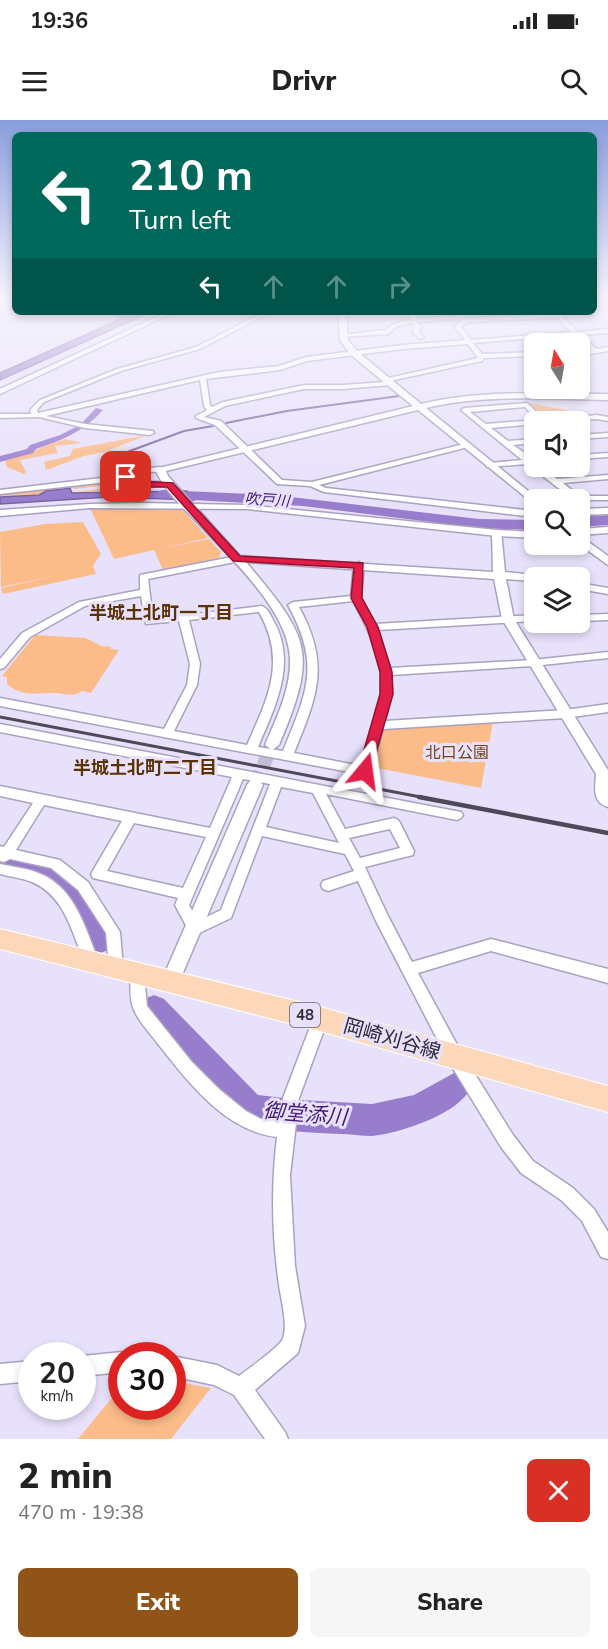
<!DOCTYPE html>
<meta charset="utf-8">
<style>
:root{--surface:#fff;--page:#f6f6f6;--text:#222;--muted:#767676;--accent:#915418}
body{margin:0;font-family:"Nunito Sans","Noto Sans JP",sans-serif;background:var(--page);color:var(--text);height:100vh;display:flex;flex-direction:column;font-size:22px;white-space:nowrap}
*{box-sizing:border-box;margin:0}
p{font-size:20px;color:var(--muted)}
.icon{flex:none;width:33px;height:33px;fill:none;stroke:currentColor;stroke-width:2;stroke-linecap:round;stroke-linejoin:round}
.map{position:relative;height:1319px;overflow:hidden}
.drawer{display:flex;flex-direction:column;background:var(--surface);flex:1}
.drawer>*{flex:none}
.top-card{position:absolute;left:12px;top:12px;width:585px;height:183px;border-radius:9px;box-shadow:0 3px 9px #0003;background:#00695c;color:#fff;overflow:hidden}
.needle{width:39px;rotate:349deg}
.controls{position:absolute;left:524px;top:213px;display:grid;gap:12px}
.controls a{display:grid;place-items:center;width:66px;height:66px;border-radius:9px;background:var(--surface);box-shadow:0 3px 9px #0003;font-size:30px}
.speed{position:absolute;left:18px;top:1222px;display:flex;gap:12px;font-size:30px;font-weight:700;text-align:center}
.speed>*{display:grid;place-content:center;width:78px;height:78px;border-radius:50%;background:var(--surface);box-shadow:0 3px 9px #0003;line-height:1}
.speed small{font-size:15px;font-weight:400}
.speed .limit{border:9px solid #d22;background:#fff;color:#111}
.pin{position:absolute;display:grid;place-items:center;width:51px;height:51px;color:#fff;margin:-26px;border-radius:12px;box-shadow:0 3px 9px #0006}
.me{position:absolute;width:66px;margin:-33px;rotate:16deg;stroke-linejoin:round;filter:drop-shadow(0 0 4px #0008)}
.turn{display:flex;align-items:center;gap:21px;height:126px;padding:0 18px;font-size:27px}
.turn .icon{width:78px;height:78px;stroke-width:2.5}
.turn b{display:block;font-size:42px;line-height:51px}
.lanes{display:flex;align-items:center;height:57px;padding:0 18px;background:#0003;justify-content:center;gap:30px;direction:ltr}
.lanes .off{opacity:.35}
.round{display:grid;place-items:center;flex:none;width:63px;height:63px;border-radius:9px;background:var(--page)}
.overview{display:flex;align-items:center;justify-content:space-between;height:102px;padding:0 18px}
h1{font-size:36px;font-weight:800;line-height:45px}
.button{display:flex;gap:12px;margin-top:auto;padding:12px 18px}
.button a{flex:1;height:69px;border-radius:9px;background:var(--accent);color:#fff;font-size:24px;font-weight:800;line-height:69px;text-align:center}
.button a+a{background:var(--page);color:var(--text)}
.status{display:flex;justify-content:space-between;align-items:center;height:42px;padding:0 30px;background:var(--surface);direction:ltr}
.status svg{height:16px;fill:currentColor}
header{display:flex;justify-content:space-between;align-items:center;height:78px;padding:0 18px;background:var(--surface);font-size:27px;font-weight:800}
.map>svg:first-child{display:block}
.green{fill:#fbbc8a}
.water{fill:#997dcd;stroke:#7964a0;stroke-width:1.5}
.lines{fill:none;stroke-linecap:round;stroke-linejoin:round}
.stream{stroke:#7964a0;stroke-width:2}
.canal{fill:#997dcd;fill-rule:evenodd}
.river{fill:#997dcd;fill-rule:evenodd}
.tertiary-tunnel{stroke:#c3bcd4;stroke-width:14;stroke-dasharray:14 7;stroke-linecap:butt}
.minor-casing{stroke:#aaa1c0;stroke-width:3}
.tertiary-casing{stroke:#aaa1c0;stroke-width:3}
.primary-casing{stroke:#fff;stroke-width:2}
.minor{fill:#fff;fill-rule:evenodd}
.tertiary{fill:#fff;fill-rule:evenodd}
.primary{fill:#fdd7b9;fill-rule:evenodd}
.rail-far1{stroke:#4e4958;stroke-width:3}
.rail{stroke:#4e4958;stroke-width:4.5}
.route{fill:#e11d48;stroke:#92132f;stroke-width:1.5}
.labels{text-anchor:middle;dominant-baseline:central;stroke-width:6;stroke-linejoin:round;paint-order:stroke}
.far-water-label{font-size:15px;font-style:italic;fill:#441776;stroke:#e8e1fb}
.shield{fill:#e8e1fb;stroke:#666172;stroke-width:1.5}
.shield-label{font-size:15px;font-weight:bold;fill:#2e2a37}
.park-label{font-size:16px;fill:#754416;stroke:#e8e1fb}
.neighbourhood-label{font-size:18px;font-weight:bold;fill:#5b3106;stroke:#e8e1fb}
.near-street-label{font-size:20px;fill:#2e2a37;stroke:#e8e1fb}
.near-water-label{font-size:21px;font-style:italic;fill:#441776;stroke:#e8e1fb}
</style>
<div class="status"><b>19:36</b><svg viewBox="0 0 49 12"><path d="M0 12V9h3v3zM5 12V6h3v6zM10 12V3h3v9zM15 12V0h3v12zM26 1h20v11H26zM47 4h2v5h-2z"/></svg></div>
<header><svg class="icon" aria-label="menu" viewBox="0 0 24 24"><path d="M4 6h16M4 12h16M4 18h16"/></svg>Drivr<svg class="icon" aria-label="search" viewBox="0 0 24 24"><circle cx="10" cy="10" r="6"/><path d="M15 15l6 6"/></svg></header>
<div class="map">
<svg width="608" height="1319" viewBox="0 0 608 1319">
<rect width="100%" height="100%" fill="#e8e1fb"/>
<path class="green" d="M529,283L597,296L546,300Z
M147,315L105,332L84,336L46,350L44,342L70,336L73,329Z
M65,319L82,323L55,326L58,333L20,340L26,352L24,354L7,347L5,340C14,335 25,337 33,332C43,326 54,323 65,319Z
M145,353L138,356L140,360L155,361L159,366H148V370L74,372L126,366V363L74,369L73,367L46,371L38,374L0,376V369Z
M140,387L182,389L208,418L160,429L209,419L221,432L219,438L163,450L154,430L114,439L90,388Z
M83,402L101,434L93,446L96,454L3,474L1,468L54,456L1,467L0,412L45,404Z
M35,515L85,518L102,526L111,527L110,529L119,530L91,573L82,571C72,578 64,573 54,573C35,573 22,577 7,564V557L2,556Z
M493,601L481,668L372,647L382,608Z
M173,1261L211,1268L171,1319H78L121,1267L122,1287H172Z"/>
<path class="water" d="M137,192H151L0,260V253L123,198L117,195C123,192 129,195 137,192Z
M70,368L72,373L187,371L194,380L109,377L0,384V377L39,375L46,371Z"/>
<g class="lines">
<path class="stream" d="M226,303L287,291L399,276
M130,349L119,335L184,311L213,306
M595,408L608,407"/>
<path class="canal" d="M96,288L103,290C84,311 63,320 36,329L33,333L0,342V336L27,329L30,325L60,315L80,305Z"/>
<path class="river" d="M106,192H123L137,198L132,201Z
M162,370L274,375L479,399L534,400V410L479,408L303,386L157,378L154,375L157,372Z
M608,395V405L579,407V397Z
M0,729C66,743 85,760 114,821L110,829L101,833L92,829C66,781 56,761 0,749Z
M154,875L164,879L258,975L301,980L372,984L414,975L456,952L467,956L471,967C460,994 400,1013 372,1016C361,1016 350,1014 340,1014C307,1012 270,1012 240,1000L144,897L140,888L144,879Z"/>
<path class="tertiary-tunnel" d="M255,665L272,625"/>
<g class="minor-casing">
<path id="minor" d="M167,192H175L0,274V269Z
M264,192H271L200,229L121,251L44,282L37,290L38,293L219,252L279,246L306,237L403,225L465,220L455,207L462,200L460,199L416,202L421,207L419,213L424,217L421,219L413,213L415,207L411,203L396,207L388,214L343,217L340,215L386,210L392,205L411,199L410,192H414L416,198L457,196L453,192H459L466,198L556,194L555,192H561L563,197L578,212L608,209V213L581,215L597,229L608,227V231L579,236V232L591,230L575,215L473,223L482,234L534,232V236L484,238L482,241L390,261L393,263L390,265L343,269H304L225,286L204,297L221,301L282,360L312,362L468,323V327L319,365L326,368L534,391V397L324,372L310,366L277,364L215,305L196,298V296L207,290L204,286L200,260L46,296L85,304L153,311L154,313L150,315L85,308L39,297L0,298V294H31L30,290L40,280L117,249L196,227ZM557,198L572,212L471,220L461,207L467,202ZM468,224L478,238L384,259V262L343,265H304L223,282L212,287L210,285L206,259L280,250L307,241L403,229Z
M527,283L545,300L597,295L608,297V301L597,299L538,302L525,287L470,292L486,304L537,300L534,304L491,308L508,321L534,319V323L513,325L534,339V346H541L557,359L608,355V359L563,363L579,376H608V380H574L527,344L487,347L486,345L490,343L522,340L461,290L464,288Z
M608,313V317L579,319V315Z
M608,333V337L579,339V335Z
M160,347L164,349L163,351L117,355L113,353L117,351Z
M126,355L141,362H170L174,364L170,366H139L125,360L0,374V370Z
M142,383L247,385L497,410L534,412V418L497,416L247,389L90,388L0,396V390L90,384Z
M608,388V394L579,395V389Z
M608,407V413L579,415V409Z
M237,436L240,437V441L148,459L153,499L262,486C268,489 270,494 273,500C298,542 275,587 258,627L283,631C307,572 321,545 288,485L293,482L351,476L354,445L359,442L364,445L361,478L375,504L534,495V501L378,510L390,548L533,540L608,532V538L533,546L391,555L392,574L385,601L565,590L608,584V592L565,598L383,609L371,651L365,655L0,586V578L164,609L187,565L190,544L179,501L146,504L141,476L85,486L30,517L4,548L0,549V539L22,513L79,482L140,470V455ZM353,481C367,506 385,544 382,574C379,594 367,625 361,646L294,633C317,576 331,545 299,487ZM259,492C287,541 268,578 247,625L174,611L197,565L200,544L189,500Z
M579,463L608,468V474L579,469Z
M608,494V500L579,501V495Z
M0,604L461,692L463,695L461,698L457,700L326,674L345,709L394,698L398,700L400,703L414,731L413,735L365,747L387,794L412,842L491,819L608,849V863L491,831L418,853L461,932L513,1015L533,1041L573,1068L594,1089L608,1112V1139L601,1137L582,1101L561,1080L521,1053L501,1027L449,942L376,801L358,761L328,771L323,769L321,765L323,761L354,751L345,734L262,716L231,798L195,815L190,813L175,785L178,778L93,758L91,754L122,701L44,685L16,730L60,740L88,762L120,812L123,848L121,853L116,854L111,853L109,848L106,813L78,770L51,748L10,739L4,742L0,741V726L4,727L33,683L0,676V666L210,708L232,657L0,612ZM243,659L270,664L221,790L198,801L189,785ZM281,667L313,673L339,723L266,707ZM134,703L206,717L183,768L107,751ZM390,709L400,728L360,738L349,718Z
M0,744C14,747 28,748 41,754C76,769 86,810 99,842L97,847L92,848L87,847C72,816 67,777 32,762C22,758 11,757 0,754Z
M137,847L142,849L144,854L147,886L192,942L219,969L246,991L261,999L280,1001L283,978L315,894L320,892L325,894L328,899L299,978L290,1055L295,1146L305,1206L298,1233L255,1270L285,1312L288,1319H265L234,1275L214,1265L172,1256V1236L217,1245L239,1256C247,1250 279,1227 282,1220C289,1209 281,1179 279,1165C272,1116 271,1067 277,1017C225,1011 189,963 158,924C150,913 139,902 134,890C129,880 131,865 130,854L132,849Z
M122,1232L129,1236H122V1252L82,1256V1236Z
M32,1241V1261L0,1264V1244Z"/>
</g>
<g class="tertiary-casing">
<path id="tertiary" d="M338,192H346L348,220L357,231L421,284C482,269 545,274 608,274V280C548,279 485,274 426,288L538,379L534,380V384L418,290L166,351L168,356L240,436L493,452L492,413L497,410L501,411L505,452L534,455L539,458H534V461L506,459L514,499L608,650V687C592,682 595,668 596,654L502,499L494,459L246,442C309,517 319,531 279,625L272,630L265,625C276,599 290,571 290,542C291,492 230,438 198,403C182,387 164,370 155,349L413,286L351,235L340,220Z
M579,415L608,436V445L579,424Z
M255,659L260,661L263,665L179,862L177,868L170,870L163,868L161,862L247,665L250,661Z"/>
</g>
<g class="primary-casing">
<path id="primary" d="M0,809L320,887L608,966V992L320,911L0,829Z"/>
</g>
<use href="#minor" class="minor"/>
<use href="#tertiary" class="tertiary"/>
<use href="#primary" class="primary"/>
<path class="rail-far1" d="M0,597L426,678"/>
<path class="rail" d="M419,677L608,713"/>
</g>
<linearGradient id="sky" x2="0" y2="1"><stop stop-color="#889edd"/><stop offset="0.49" stop-color="#f5f2fd"/><stop offset="1" stop-color="#f5f2fd" stop-opacity="0"/></linearGradient>
<rect width="608" height="364" fill="url(#sky)"/>
<path class="route" d="M123,355H129L140,361L173,363L240,436L363,443L362,478L378,507L392,552L393,574L370,654L365,656L358,651L380,574V552L367,507L351,478L354,448L233,441L167,367H139L123,359Z"/>
<g class="labels">
<g class="far-water-label">
<text transform="translate(267 380) rotate(4)">吹戸川</text>
</g>
<rect class="shield" x="290" y="883" width="30" height="24" rx="4.5"/>
<g class="shield-label">
<text x="305" y="895">48</text>
</g>
<g class="park-label">
<text x="457" y="633">北口公園</text>
</g>
<g class="neighbourhood-label">
<text x="161" y="493">半城土北町一丁目</text>
<text x="145" y="648">半城土北町二丁目</text>
</g>
<g class="near-street-label">
<text transform="translate(392 919) rotate(16)">岡崎刈谷線</text>
</g>
<g class="near-water-label">
<text transform="translate(305 994) rotate(5)">御堂添川</text>
</g>
</g>
</svg>
<div class="controls">
<a><svg class="needle" viewBox="-14 -14 28 28"><path d="M0-13l5 13h-10z" fill="#e53935"/><path d="M0 13l5-13h-10z" fill="#767676"/></svg></a>
<a><svg class="icon" aria-label="sound" viewBox="0 0 24 24"><path d="M4 9h4l5-4v14l-5-4H4zM17 9q2 3 0 6"/></svg></a>
<a><svg class="icon" aria-label="search" viewBox="0 0 24 24"><circle cx="10" cy="10" r="6"/><path d="M15 15l6 6"/></svg></a>
<a><svg class="icon" aria-label="layers" viewBox="0 0 24 24"><path d="M12 4l9 5-9 5-9-5zM3 14l9 5 9-5"/></svg></a>
</div>
<div class="speed"><div>20<small>km/h</small></div><div class="limit">30</div></div>
<div class="pin" style="left:126px;top:357px;background:#d93025"><svg class="icon" aria-label="arrive" viewBox="0 0 24 24"><path d="M6 21V4h12l-3 4 3 4H6"/></svg></div>
<svg class="me" style="left:365px;top:651px" viewBox="-20 -20 40 40"><path d="M0-17L14 15 0 8-14 15z" fill="#e11d48" stroke="#fff" stroke-width="4"/></svg>
<div class="top-card">
<div class="turn"><svg class="icon" aria-label="left" viewBox="0 0 24 24"><path d="M17 20v-9H6M10 6l-5 5 5 5"/></svg><div><b>210 m</b>Turn left</div></div>
<div class="lanes"><svg class="icon" aria-label="left" viewBox="0 0 24 24"><path d="M17 20v-9H6M10 6l-5 5 5 5"/></svg><svg class="icon off" aria-label="ahead" viewBox="0 0 24 24"><path d="M12 20V5M6 11l6-6 6 6"/></svg><svg class="icon off" aria-label="ahead" viewBox="0 0 24 24"><path d="M12 20V5M6 11l6-6 6 6"/></svg><svg class="icon off" aria-label="right" viewBox="0 0 24 24"><path d="M7 20v-9h11M14 6l5 5-5 5"/></svg></div>
</div>
</div>
<section class="drawer">
<div class="overview"><div><h1>2 min</h1><p>470 m · 19:38</p></div><a class="round" style="background:#d93025;color:#fff"><svg class="icon" aria-label="close" viewBox="0 0 24 24"><path d="M6 6l12 12M18 6L6 18"/></svg></a></div>
<div class="button"><a>Exit</a><a>Share</a></div>
</section>
